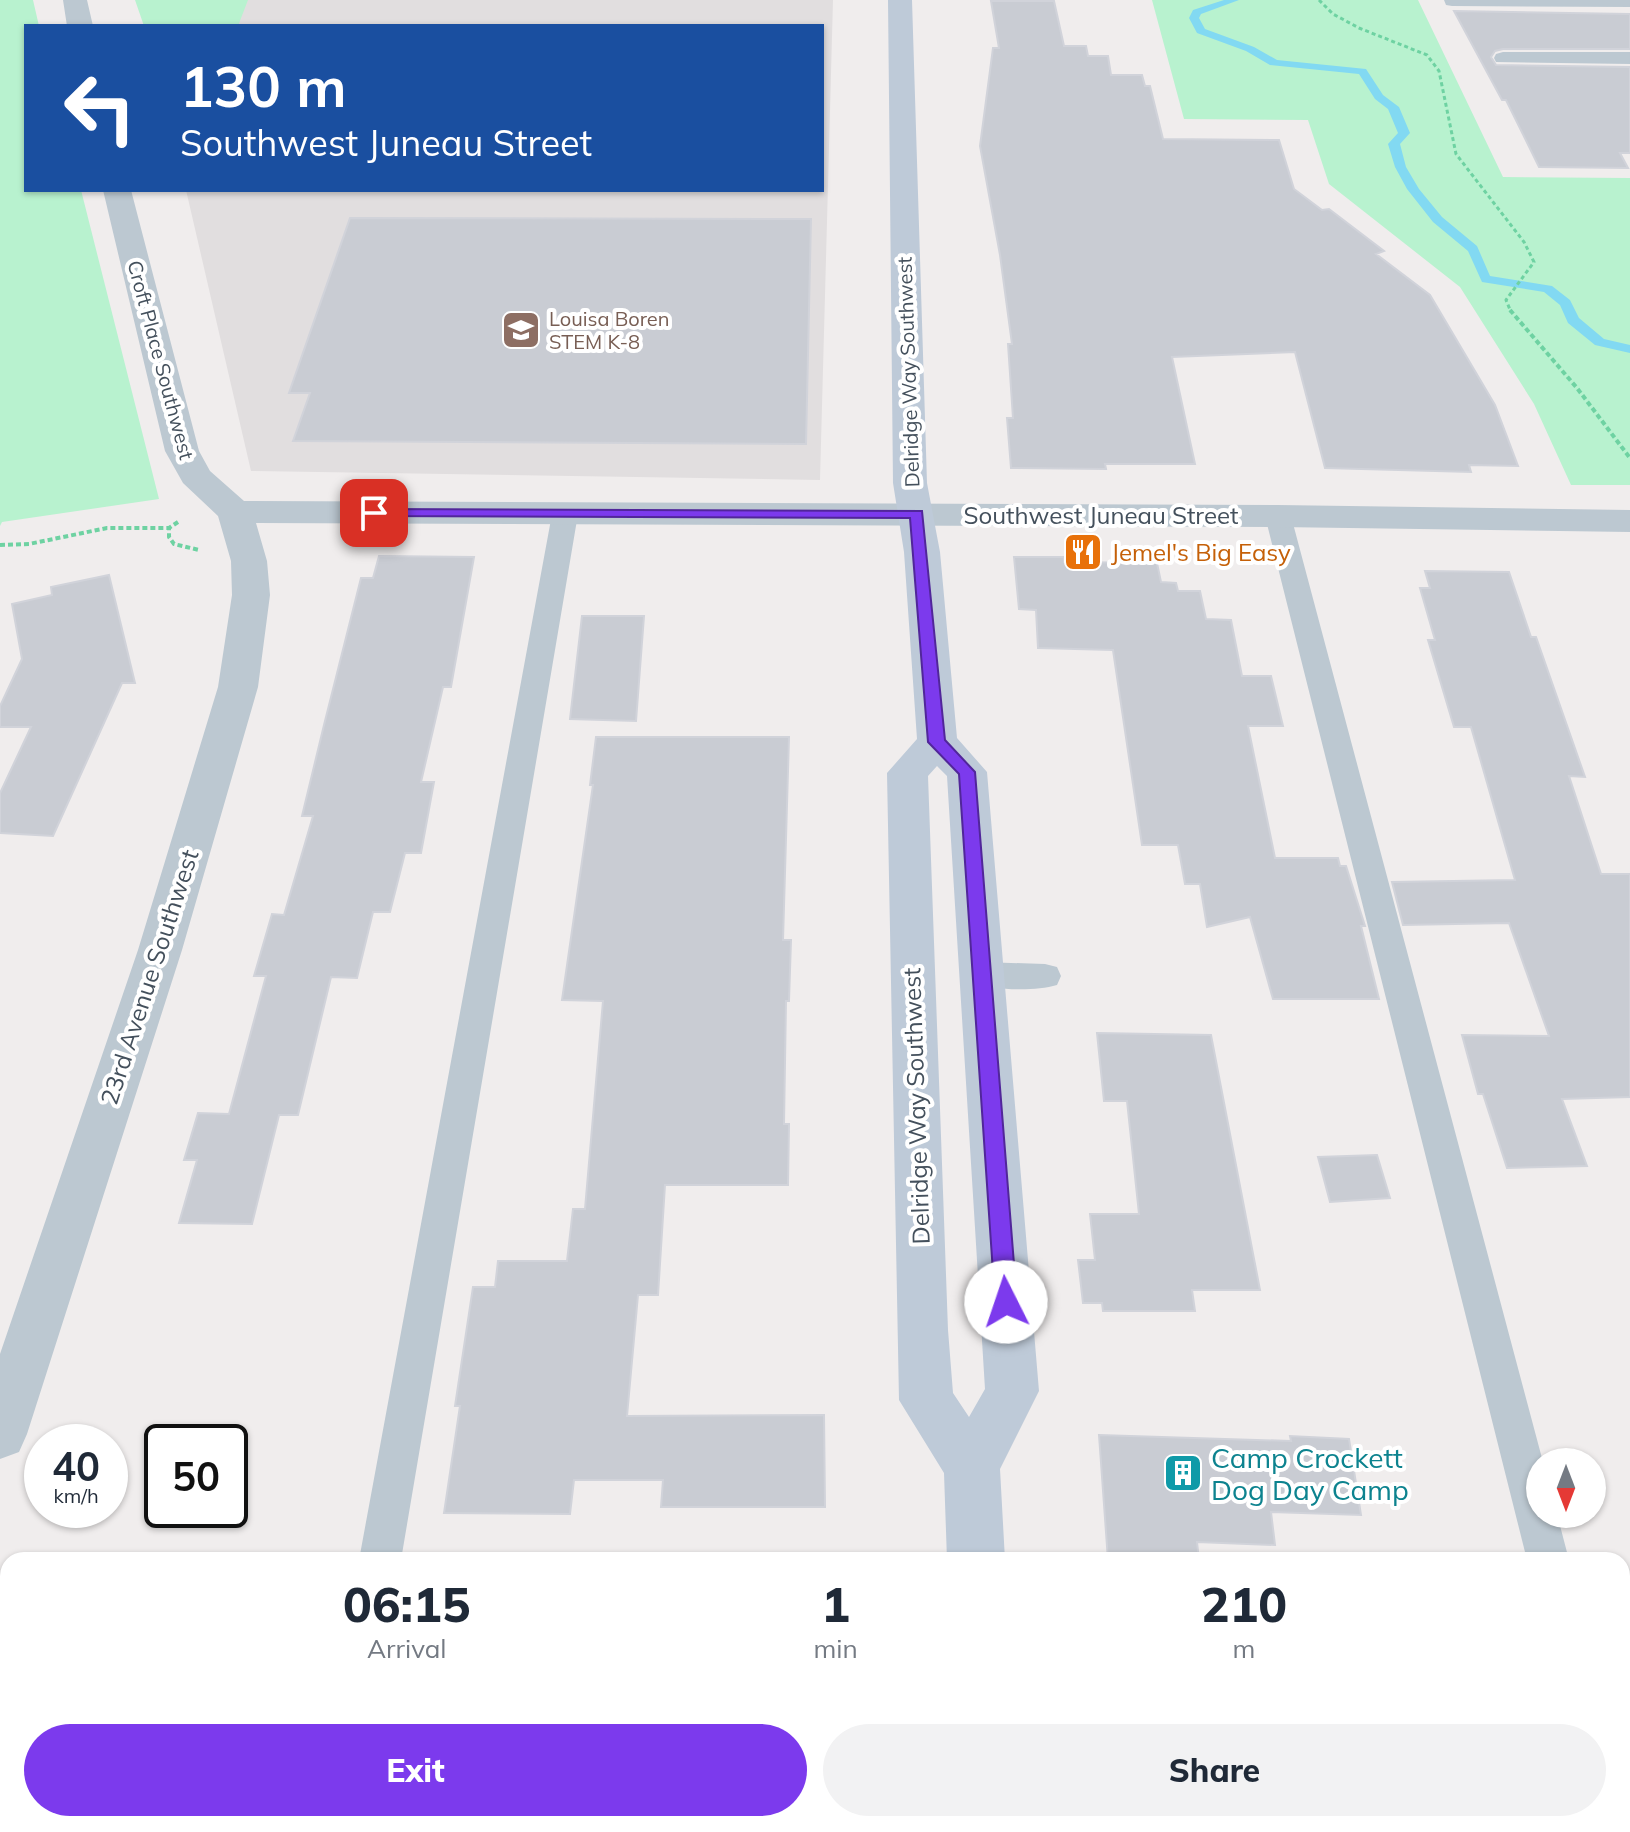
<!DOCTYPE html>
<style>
:root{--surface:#fff;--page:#f2f2f3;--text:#1f2937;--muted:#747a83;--accent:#7c3aed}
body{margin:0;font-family:Mulish,sans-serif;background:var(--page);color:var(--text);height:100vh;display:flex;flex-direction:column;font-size:30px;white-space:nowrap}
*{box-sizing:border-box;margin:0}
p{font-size:26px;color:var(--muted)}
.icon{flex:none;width:44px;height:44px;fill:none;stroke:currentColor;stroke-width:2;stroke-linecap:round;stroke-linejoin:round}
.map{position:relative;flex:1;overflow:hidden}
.details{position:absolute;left:0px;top:1552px;width:1630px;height:280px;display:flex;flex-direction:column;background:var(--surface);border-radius:24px 24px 0 0;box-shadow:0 2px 6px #0004}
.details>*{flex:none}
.top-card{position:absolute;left:24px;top:24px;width:800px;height:168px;border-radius:0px;box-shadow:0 2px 6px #0004;background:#1a4fa0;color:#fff;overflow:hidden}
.needle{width:52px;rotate:180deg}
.fabs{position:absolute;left:1526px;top:1448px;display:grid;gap:16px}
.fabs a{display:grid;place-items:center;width:80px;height:80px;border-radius:50%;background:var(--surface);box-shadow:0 2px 6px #0004;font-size:40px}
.speed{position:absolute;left:24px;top:1424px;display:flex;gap:16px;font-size:40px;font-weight:700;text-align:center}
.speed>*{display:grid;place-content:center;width:104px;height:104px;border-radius:50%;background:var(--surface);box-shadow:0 2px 6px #0004;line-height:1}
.speed small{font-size:20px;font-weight:400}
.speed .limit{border:4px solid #111;border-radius:12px;background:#fff;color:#111}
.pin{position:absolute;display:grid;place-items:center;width:68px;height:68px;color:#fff;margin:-34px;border-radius:16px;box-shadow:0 4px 12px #0006}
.me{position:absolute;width:88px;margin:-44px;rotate:356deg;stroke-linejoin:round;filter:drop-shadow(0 0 6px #0008)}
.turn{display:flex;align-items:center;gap:28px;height:168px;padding:0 24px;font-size:36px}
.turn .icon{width:104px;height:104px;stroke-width:2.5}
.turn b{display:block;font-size:56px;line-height:68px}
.eta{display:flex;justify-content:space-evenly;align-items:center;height:136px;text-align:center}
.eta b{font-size:48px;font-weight:800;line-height:56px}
.primary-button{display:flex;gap:16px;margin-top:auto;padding:16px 24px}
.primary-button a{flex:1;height:92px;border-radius:48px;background:var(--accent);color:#fff;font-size:32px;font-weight:800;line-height:92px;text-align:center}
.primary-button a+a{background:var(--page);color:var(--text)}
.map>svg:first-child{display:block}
.education{fill:#e1dedf}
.green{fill:#b8f2cf}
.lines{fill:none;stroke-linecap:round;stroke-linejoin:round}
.stream{fill:#82d9f2;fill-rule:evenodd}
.building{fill:#c9ccd3;stroke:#d1d3da;stroke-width:2}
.path-far1{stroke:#6ed2a2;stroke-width:3;stroke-dasharray:4 3;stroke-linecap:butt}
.path{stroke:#6ed2a2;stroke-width:4;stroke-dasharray:5 3;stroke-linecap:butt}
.service{fill:#bcc8d1;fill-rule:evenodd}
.minor{fill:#bcc8d1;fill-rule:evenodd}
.secondary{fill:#becad8;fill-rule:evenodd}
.route{fill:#7c3aed;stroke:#51269a;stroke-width:2}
.labels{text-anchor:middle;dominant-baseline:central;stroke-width:8;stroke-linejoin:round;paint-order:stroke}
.far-education-label{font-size:20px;fill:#785e54;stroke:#fff;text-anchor:start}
.far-street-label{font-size:20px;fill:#44505c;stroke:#fff}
.street-label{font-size:24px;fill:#44505c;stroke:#fff}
.food-label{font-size:24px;fill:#c56008;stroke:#fff;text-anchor:start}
.near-culture-label{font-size:28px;fill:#0d838f;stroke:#fff;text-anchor:start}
</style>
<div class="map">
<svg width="1630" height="1832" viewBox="0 0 1630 1832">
<rect width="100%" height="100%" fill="#f0eded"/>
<path class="education" d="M182,0H833L820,480L251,471L186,190H822V26H169Z"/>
<path class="green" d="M0,0H33L39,26H26V190H81L159,499L2,522L0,526Z
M135,0H248L238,26H144Z
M1152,0H1418L1503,177L1630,178V485H1571L1534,404L1460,287L1329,184L1308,120L1184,119Z"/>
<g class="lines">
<path class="stream" d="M1224,0H1239L1201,14L1199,18L1205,29L1254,47L1277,60L1366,69L1383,95L1399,107L1410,133L1400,144L1406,167L1419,189L1442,217L1477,246L1490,276L1552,286L1570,300L1579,318L1604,339L1630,345V353L1595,345L1568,323L1560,305L1544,292L1482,282L1468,251L1433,222L1407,189L1395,167L1388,144L1398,133L1388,109L1375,99L1359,74L1270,65L1246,51L1197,33L1189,18L1193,10Z"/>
</g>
<path class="building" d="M991,1H1054L1064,46H1086L1088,56H1108L1111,75H1142L1145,86H1150L1163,139L1279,140L1294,189L1322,210L1329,209L1384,251L1376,254L1430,295L1495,405L1518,466L1469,465L1471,472L1325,468L1295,352L1172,357L1195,464H1105L1106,469L1011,468L1007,418H1013L1008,344H1012L1000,255L980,146L993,48H999Z
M1454,11L1630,14V49H1503L1495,51L1491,57L1496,65L1630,67V153H1620L1628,168L1539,167L1506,100H1502Z
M350,218L811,219L806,444L293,441L310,393H289Z
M379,556L474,557L451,687H443L421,782H434L421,853H405L390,912H373L357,978L331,977L298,1115H279L252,1224L179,1223L197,1160H184L198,1113L229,1114L266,976H254L272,914L284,915L313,816H302L324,725L361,578H373Z
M1014,557H1064V562L1157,563L1161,582L1176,583L1178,591H1200L1206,619L1231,620L1242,676H1271L1283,726H1248L1275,858H1338L1340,866H1346L1365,926H1361L1379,999H1273L1250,917L1207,927L1200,884H1185L1178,845H1142L1113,650L1038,648L1036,610L1019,609Z
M1425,571L1509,572L1531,637H1536L1585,777L1569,776L1601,874H1630V1097L1562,1099L1587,1166L1507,1168L1483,1094H1478L1462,1035L1549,1036L1509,923L1403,925L1392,882L1515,880L1471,727H1454L1428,640H1435L1420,588H1430Z
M109,575L135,683H122L53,836L0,833V793L31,727H0V706L22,659L12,604L52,595L51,587Z
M582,616H644L636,721L570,719Z
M596,737H789L783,940H791L789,1001H786L784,1124H789L788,1185H665L658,1295H638L627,1416L824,1415L825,1507H661L663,1480H574L570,1514L444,1513L460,1406H455L473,1287H495L498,1261H567L573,1209H585L603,1001L562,1000L593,785H590Z
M1097,1033L1211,1035L1260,1290H1192L1195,1311H1103L1102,1303H1083L1078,1260H1095L1090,1214H1139L1127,1101H1104Z
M1377,1155L1390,1198L1330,1202L1318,1157Z
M1099,1435L1291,1441L1290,1436L1349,1439L1361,1515L1271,1512L1275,1545L1197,1542L1199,1560H1108Z"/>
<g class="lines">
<path class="path-far1" d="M1319,0L1333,14L1359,28L1427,55L1439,71L1456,154L1524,242L1534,262L1506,300L1511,312"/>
<path class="path" d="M1510,310L1577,388L1630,458
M178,522L169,528V537L174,544L199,550
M0,545L29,544L107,528H169"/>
<path class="service" d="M1444,0H1630V7L1452,6L1446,5Z
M1503,52H1630V64L1496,62L1494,58L1496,54Z
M565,506L574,509L578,514L401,1560H359L552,514L556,509Z
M1278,508L1287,511L1291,516L1543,1462H1540V1514H1557L1569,1560H1527L1265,516L1269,511Z
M983,962L1045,964L1057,967L1061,976L1057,985C1033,992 995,990 971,983L967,974L971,965Z
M1622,1803L1630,1806V1832H1596L1594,1824H1622Z
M310,1824H356L354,1832H308Z"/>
<path class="minor" d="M63,0H87L93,26H67Z
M103,190H131L199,451L210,471L244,501L1278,505L1630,510V532L1278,527L256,523L267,561L270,595L258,687L182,950L27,1434L19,1452L0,1459V1354L138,950L218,687L232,595L231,561L218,516L183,483L165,451Z"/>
<path class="secondary" d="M888,0H912L927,483L940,552L957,738L987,772L1039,1391L1000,1469L1005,1560H947L944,1473L899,1400L887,773L917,739L904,552L893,483ZM937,766L947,776L985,1389L969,1417L953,1393L948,1330L928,776Z
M953,1824H1017V1832H953Z"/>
</g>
<path class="route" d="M374,509L922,511L945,740L975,772L1017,1302L1014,1309L1006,1311L998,1309L995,1302L959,774L928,742L910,518L369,516L367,513Z"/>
<defs>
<g id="school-square" transform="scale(2)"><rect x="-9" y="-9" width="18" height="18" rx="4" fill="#8d6e63" stroke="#fff"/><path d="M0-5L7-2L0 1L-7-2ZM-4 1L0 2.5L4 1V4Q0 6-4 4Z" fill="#fff"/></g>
<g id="restaurant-square" transform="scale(2)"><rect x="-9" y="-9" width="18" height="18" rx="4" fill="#e8710a" stroke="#fff"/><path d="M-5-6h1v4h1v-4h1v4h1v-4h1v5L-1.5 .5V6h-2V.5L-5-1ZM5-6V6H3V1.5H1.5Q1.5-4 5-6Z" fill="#fff"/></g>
<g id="building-square" transform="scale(2)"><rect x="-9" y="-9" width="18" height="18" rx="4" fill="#0f9aa8" stroke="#fff"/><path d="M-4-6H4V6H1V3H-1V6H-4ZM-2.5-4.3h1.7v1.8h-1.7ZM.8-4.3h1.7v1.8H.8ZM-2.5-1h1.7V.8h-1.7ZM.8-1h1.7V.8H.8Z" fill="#fff"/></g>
</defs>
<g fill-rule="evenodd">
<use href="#school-square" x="521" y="330"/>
<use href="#restaurant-square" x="1083" y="552"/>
<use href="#building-square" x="1183" y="1473"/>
</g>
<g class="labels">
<g class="far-education-label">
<text x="549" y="318">Louisa Boren<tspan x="549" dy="23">STEM K-8</tspan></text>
</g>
<g class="far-street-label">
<text transform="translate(161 360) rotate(75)">Croft Place Southwest</text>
<text transform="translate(908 372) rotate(-92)">Delridge Way Southwest</text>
</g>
<g class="street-label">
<text x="1101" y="515">Southwest Juneau Street</text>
<text transform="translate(149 977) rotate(-72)">23rd Avenue Southwest</text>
<text transform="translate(916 1106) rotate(-92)">Delridge Way Southwest</text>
</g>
<g class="food-label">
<text x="1111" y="552">Jemel's Big Easy</text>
</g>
<g class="near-culture-label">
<text x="1211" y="1457">Camp Crockett<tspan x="1211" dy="32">Dog Day Camp</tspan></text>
</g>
</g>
</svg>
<div class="fabs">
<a><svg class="needle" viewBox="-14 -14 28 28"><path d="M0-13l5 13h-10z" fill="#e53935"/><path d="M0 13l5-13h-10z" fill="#747a83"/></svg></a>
</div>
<div class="speed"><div>40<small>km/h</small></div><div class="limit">50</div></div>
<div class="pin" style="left:374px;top:513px;background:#d93025"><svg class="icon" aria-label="arrive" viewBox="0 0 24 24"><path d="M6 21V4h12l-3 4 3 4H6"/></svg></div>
<svg class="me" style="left:1006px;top:1302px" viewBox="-20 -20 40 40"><circle r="19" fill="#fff"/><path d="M0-13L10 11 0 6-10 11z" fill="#7c3aed"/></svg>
<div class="top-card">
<div class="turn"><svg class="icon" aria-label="left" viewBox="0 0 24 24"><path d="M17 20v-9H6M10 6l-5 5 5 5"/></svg><div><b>130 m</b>Southwest Juneau Street</div></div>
</div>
<section class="details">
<div class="eta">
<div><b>06:15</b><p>Arrival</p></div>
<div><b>1</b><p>min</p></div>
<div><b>210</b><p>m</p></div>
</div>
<div class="primary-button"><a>Exit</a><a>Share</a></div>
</section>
</div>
